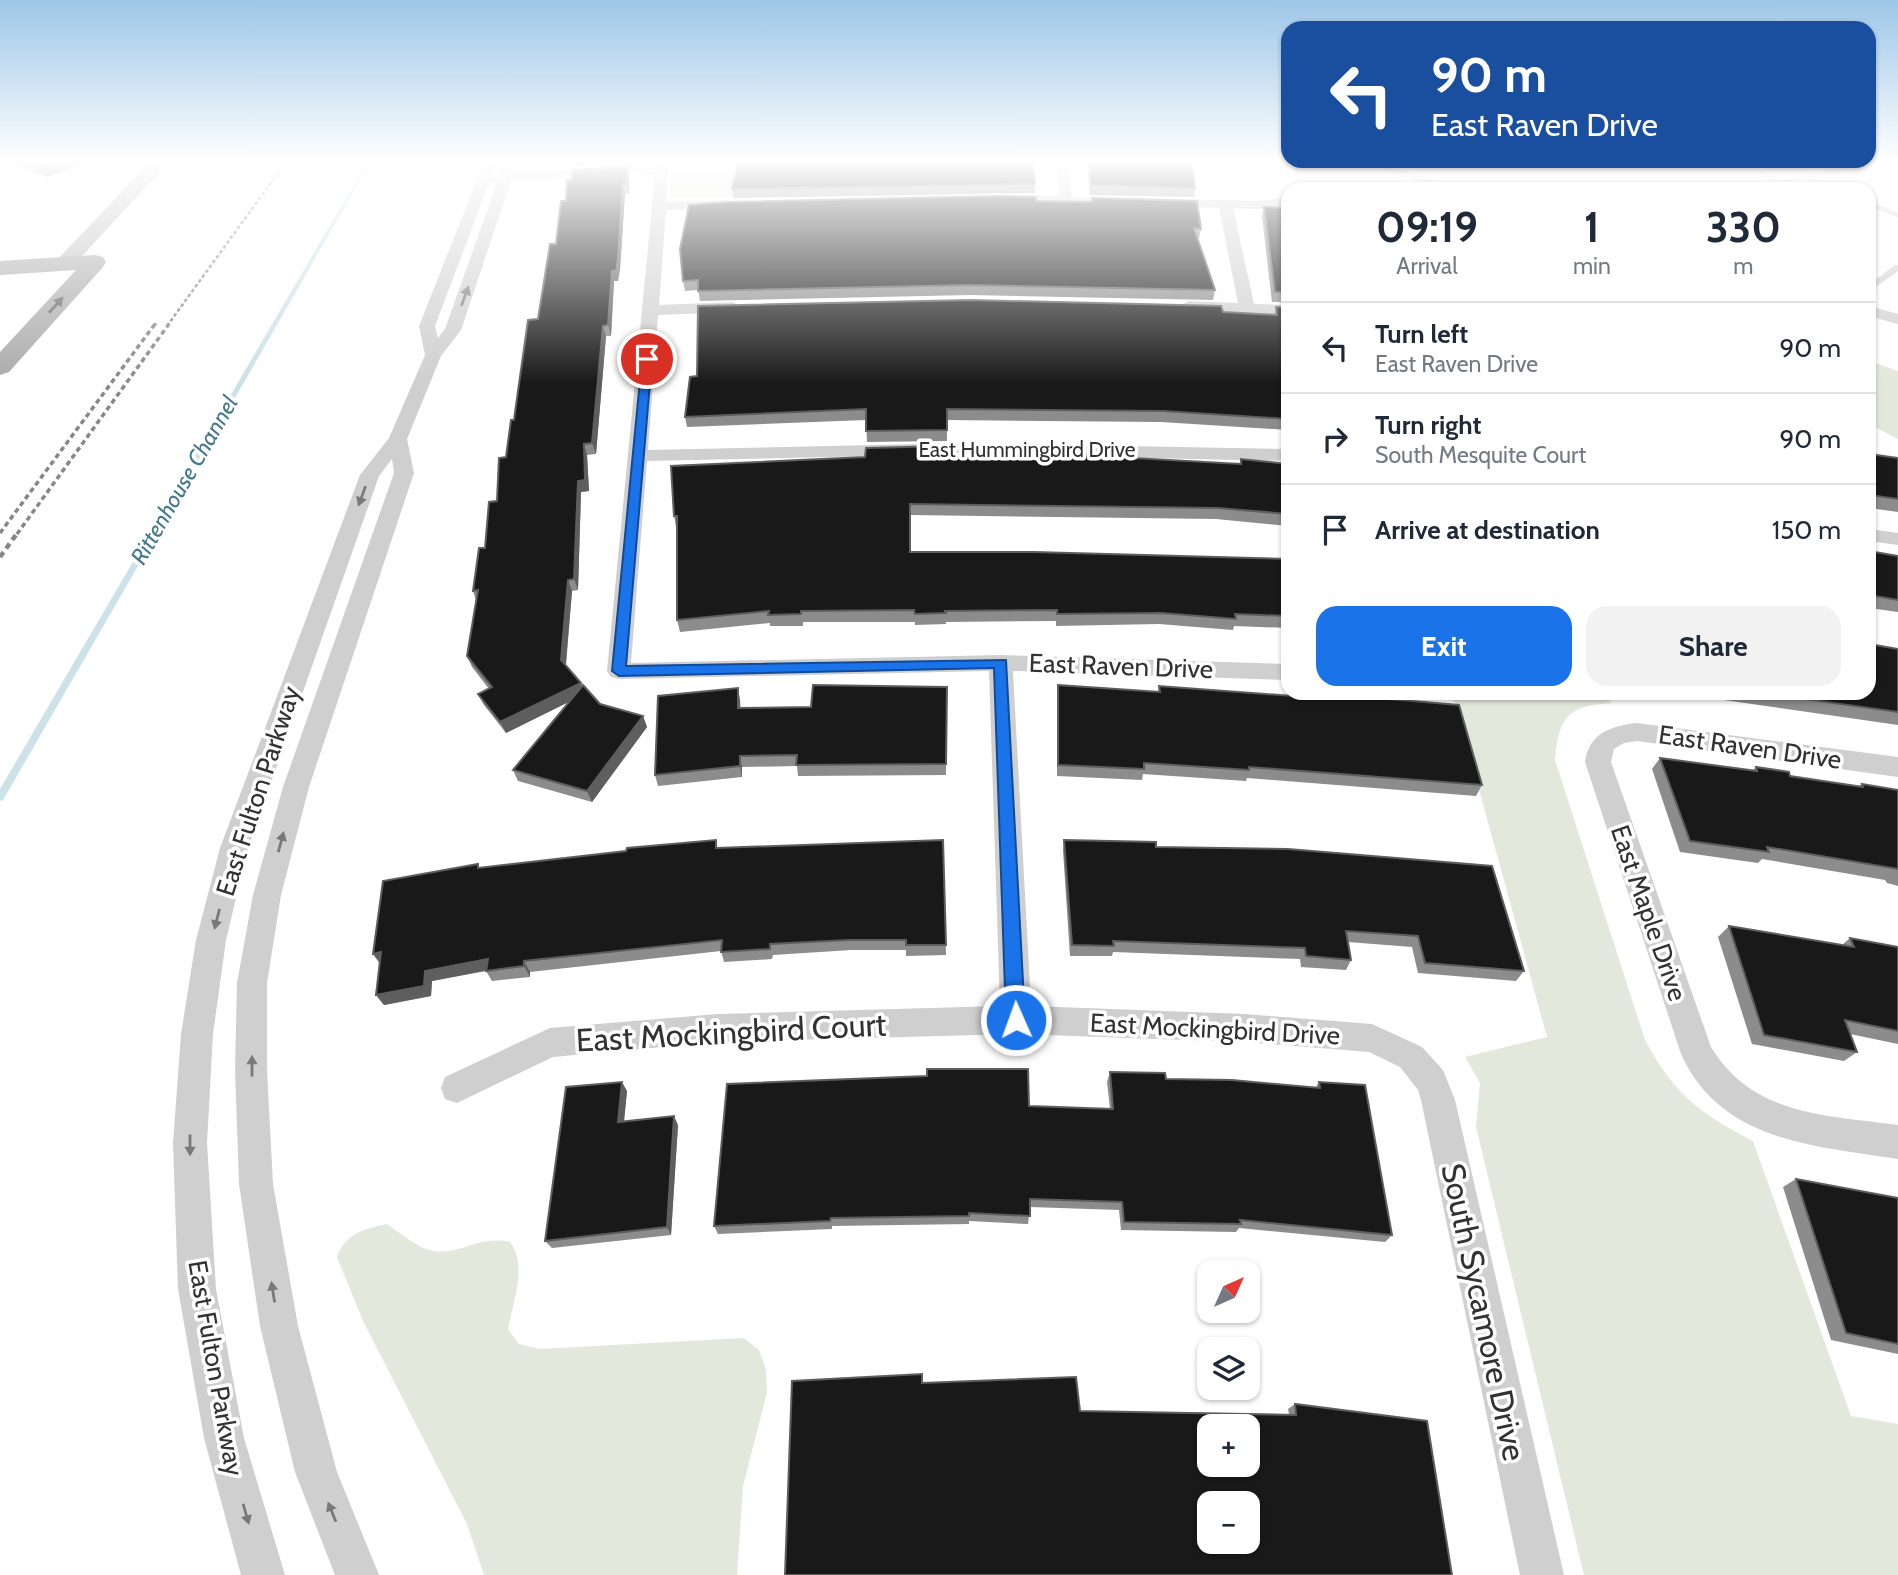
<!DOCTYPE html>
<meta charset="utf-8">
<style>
:root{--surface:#fff;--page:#f2f2f3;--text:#1f2937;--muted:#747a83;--line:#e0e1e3;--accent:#1a73e8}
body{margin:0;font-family:Cabin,sans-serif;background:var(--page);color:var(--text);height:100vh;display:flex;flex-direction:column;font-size:26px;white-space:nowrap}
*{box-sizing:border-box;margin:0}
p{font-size:23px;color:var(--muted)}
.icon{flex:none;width:38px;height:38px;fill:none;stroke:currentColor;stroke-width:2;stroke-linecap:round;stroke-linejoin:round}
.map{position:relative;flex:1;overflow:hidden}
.drawer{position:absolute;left:1281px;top:182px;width:595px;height:518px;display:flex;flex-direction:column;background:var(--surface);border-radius:21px;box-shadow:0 2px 5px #0004}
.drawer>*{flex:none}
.banner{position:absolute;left:1281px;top:21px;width:595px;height:147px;border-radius:21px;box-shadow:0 2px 5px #0004;background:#1a4fa0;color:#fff;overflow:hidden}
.needle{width:46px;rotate:45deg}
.controls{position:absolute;left:1197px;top:1260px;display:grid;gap:14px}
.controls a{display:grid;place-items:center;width:63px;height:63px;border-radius:14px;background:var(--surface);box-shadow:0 2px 5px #0004;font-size:35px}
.pin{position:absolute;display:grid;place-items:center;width:60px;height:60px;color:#fff;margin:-30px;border:4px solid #fff;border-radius:50%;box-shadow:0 2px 7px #0007}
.me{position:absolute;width:77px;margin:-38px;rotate:358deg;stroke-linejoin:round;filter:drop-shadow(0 0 5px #0008)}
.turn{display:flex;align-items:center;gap:24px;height:147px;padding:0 35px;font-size:32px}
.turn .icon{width:91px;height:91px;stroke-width:2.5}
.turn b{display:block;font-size:49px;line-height:60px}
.eta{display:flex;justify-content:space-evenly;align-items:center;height:119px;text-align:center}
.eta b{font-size:42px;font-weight:800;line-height:49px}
.action{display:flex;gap:14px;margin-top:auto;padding:14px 35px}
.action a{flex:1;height:80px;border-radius:21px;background:var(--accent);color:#fff;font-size:28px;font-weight:800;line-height:80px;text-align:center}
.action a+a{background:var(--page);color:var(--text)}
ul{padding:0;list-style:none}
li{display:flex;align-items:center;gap:21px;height:91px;padding:0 35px;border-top:2px solid var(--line)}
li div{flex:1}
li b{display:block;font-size:26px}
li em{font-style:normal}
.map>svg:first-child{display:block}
.green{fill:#e3e8dc}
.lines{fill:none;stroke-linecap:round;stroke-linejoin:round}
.stream{fill:#cde1e9;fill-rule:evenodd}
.service{fill:#cfcfcf;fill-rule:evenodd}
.minor{fill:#cfcfcf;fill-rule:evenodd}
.secondary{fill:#bcbcbc;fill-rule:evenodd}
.primary{fill:#aaa;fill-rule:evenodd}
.rail-far2{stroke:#878787;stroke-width:2.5;stroke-dasharray:3.5 2.5;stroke-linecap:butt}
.rail-far1{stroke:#878787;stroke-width:3.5;stroke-dasharray:5 3.5;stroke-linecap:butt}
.rail{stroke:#878787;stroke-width:4.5;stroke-dasharray:6 4.5;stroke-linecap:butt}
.wall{fill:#8c8c8c}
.shaded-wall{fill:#5e5e5e}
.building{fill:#191919;stroke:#5e5e5e;stroke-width:2;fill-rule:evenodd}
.oneway{fill:#797979}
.oneway2{fill:#626262}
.route{fill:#1a73e8;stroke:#114b97;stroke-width:2}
.labels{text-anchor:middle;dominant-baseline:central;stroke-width:7;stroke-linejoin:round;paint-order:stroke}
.far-street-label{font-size:21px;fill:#323232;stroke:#fff}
.far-water-label{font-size:23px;font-style:italic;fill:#45798f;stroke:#fff}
.street-label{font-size:26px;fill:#323232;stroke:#fff}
.near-street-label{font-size:32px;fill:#323232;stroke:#fff}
</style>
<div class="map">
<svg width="1898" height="1575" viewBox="0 0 1898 1575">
<rect width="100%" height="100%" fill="#fff"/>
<path class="green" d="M671,162H735L731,197H670Z
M1869,361L1898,371V439L1871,425L1869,420Z
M1440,693H1608L1611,703C1567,706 1559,717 1555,760L1645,1040C1674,1094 1699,1113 1753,1141L1851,1416L1898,1424V1575H1584L1476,1127L1480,1083L1465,1057L1547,1037L1455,702Z
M387,1224C400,1233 419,1249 434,1251C462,1255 477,1235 510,1242C528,1265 513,1301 508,1329L519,1344L539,1349L744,1338L759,1350L766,1370L767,1392L743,1486L737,1575H484L467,1524L363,1321L337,1257C345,1233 365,1229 387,1224Z"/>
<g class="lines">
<path class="stream" d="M367,162H371L3,800L0,801V789Z"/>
<path class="service" d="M1743,162H1751L1778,180L1846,167L1852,162H1859L1850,170L1812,178L1839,189C1825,189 1813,179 1801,180C1786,180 1772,189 1757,189L1772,182Z
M1869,201L1898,213V218L1869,206Z
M1895,265H1898V271L1869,292V286L1873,282L1869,281V276L1878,278Z"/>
<path class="minor" d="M484,162H496L491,177L500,175L505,162H517L514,173L634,164L656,167L657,162H669L666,202L727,200L734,204L727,208L666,210L659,305L733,302L741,307L733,312L658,315L648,450L964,443L1288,449V461L964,454L647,461L631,663L1001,655L1288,664V680L1013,671L1031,1006L1245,1014L1372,1024L1422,1047L1443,1070L1455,1100L1564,1575H1520L1421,1100L1418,1090L1400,1067L1369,1052L1245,1042L1016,1034L718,1042L553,1057L457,1103L445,1099L441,1088L445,1077L550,1028L718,1014L1000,1006L989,671L619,679L611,677L607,671L655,175L634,172L511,181L461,330L441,356L407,439L414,473L309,787L281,895L267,983V1070L273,1184L298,1326L337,1472L379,1575H335L295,1472L260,1326L239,1184L235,1070L237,983L253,895L283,787L394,473L392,459L379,476L248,848L226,940L213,1034L207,1143L216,1289L244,1438L285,1575H241L204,1438L178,1289L173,1143L181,1034L196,940L220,848L360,475L389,438L425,355L419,326ZM489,183H497L445,329L438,338L435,326Z
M1056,162H1068L1072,197L1262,201L1288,197V205L1262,209L1233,208L1254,304L1288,305V315L1188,311L1180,306L1188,301L1238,303L1219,208L1000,203L993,199L1000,195L1059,196Z
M1357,162H1377L1461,189H1440Z
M1869,306L1898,314V324L1869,316Z
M1869,529L1898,533V545L1869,541Z
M1637,723L1898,757V777L1637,741L1624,743L1614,749L1611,762L1711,1047C1753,1116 1825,1115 1898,1125V1159C1814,1146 1721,1142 1681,1054L1585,762C1589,733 1611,726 1637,723Z"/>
<path class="secondary" d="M150,162H169L71,268H57L54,264L57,260Z"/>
<path class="primary" d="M95,255L103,257L106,262L103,267L9,372L0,375V352L76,270L0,275V261Z"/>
<path class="rail-far2" d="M154,326L157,322
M167,326L286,162"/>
<path class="rail-far1" d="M0,533L155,324
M17,534L169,324"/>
<path class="rail" d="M0,557L18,532"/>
</g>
<path class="wall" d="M9,162H82L79,165L47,177Z
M1087,162H1192L1195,188L1194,197L1090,195Z
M629,175V193L625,194L620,269L618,281H614L611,336H606L596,454L587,455L589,491L581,492L578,590L572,591L566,666L581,683L582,687L600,704L643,716L647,727L592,802L518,781L513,770L570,701L506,733L484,705L478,694L489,689L472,667L467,656L476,600L473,591L497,501L514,420L571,180Z
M1035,184V193L733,198L732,189Z
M1036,201L1201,229L1199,238H1197L1215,290L1213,300L970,295L700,301L698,290L685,291L683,281Z
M1264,207L1288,208V302H1272L1262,216Z
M1276,307H1288V430L1161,422L947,420V441L867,442L866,420L687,427L685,417L1223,312L1275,314Z
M1043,453L1240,464L1241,459L1288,464V526L1216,519L910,515L911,552L1288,559V628L1234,626L1233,630L1159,624L1056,626V621L946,622V624L915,625V622H803V626H770V623L680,632L677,620V527H676L674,516L947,458L1042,459Z
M1869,454L1898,458V512L1869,508Z
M1869,551L1898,556V612L1869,608Z
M1898,649V725L1675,693H1869Z
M1058,685L1158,692L1159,686L1317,698L1318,693L1482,785L1476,796L1247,778L1246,781L1143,774L1142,780L1057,776V697Z
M947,687L946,775L798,776L797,766L742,767V777L658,786L655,775L738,688L740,708L811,707Z
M1660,758L1753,770L1756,767L1790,776L1859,786L1862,784L1898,790V886L1887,883L1885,880L1762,859L1758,863L1680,852L1652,769Z
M943,840L946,955L906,956V950H851L773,955L772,959L724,962L721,951L530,972V977L492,981L486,971L432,981L431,996L384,1005L376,995L380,964L373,954L480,868L718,848Z
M1064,840L1156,847L1524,971L1516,981L1418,973L1412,947L1348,942L1351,960L1346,970L1301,967L1300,959L1113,952L1112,956H1070L1063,851Z
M1729,926L1842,945L1850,938L1898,947V1044L1850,1034L1857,1052L1844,1061L1752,1044L1718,937Z
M1110,1072L1166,1079L1316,1087L1319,1082L1392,1235L1385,1242L1239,1228L1236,1232L1121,1230L1119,1210L1030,1207L1028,1224L969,1221V1224L832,1226V1229L718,1234L714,1226L1029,1106L1110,1109L1107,1082Z
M627,1091L624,1121L678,1125L671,1235L552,1248L545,1241Z
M1796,1179L1898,1198V1354L1831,1340L1783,1187Z
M922,1383L1080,1411L1289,1414L1288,1409L1295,1404L1452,1575Z"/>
<path class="shaded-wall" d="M56,162H82L79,165L47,177L42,168Z
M576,162H610L577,166Z
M627,166L629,175V193L627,184Z
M623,184L625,194L620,269L618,281H614L611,336L608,325L612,271Z
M603,326L606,336L596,454L592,443Z
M584,444L587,455L589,491L581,492L578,590L574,579L578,481Z
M568,580L572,591L565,672L561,660Z
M581,683L585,694L506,733L500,722Z
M738,688L740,700L741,719L738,708Z
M643,716L647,727L592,802L587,791Z
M740,756L742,767V777L740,766Z
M381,952V964L373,954Z
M488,959L494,969L432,981L431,996L384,1005L376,995L425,971Z
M524,961L530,972V977L524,966Z
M622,1082L627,1091L623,1131L618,1122Z
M674,1116L678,1125L671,1235L667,1227Z"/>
<path class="building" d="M27,162H56L42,168Z
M738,162H1033L1035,184L732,189Z
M1089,162H1192L1195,188L1091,185Z
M627,166V184H623L618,259L616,271H612L608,325L603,326L592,443L584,444L585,480L578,481L574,579L568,580L561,660L581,683L500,722L478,694L492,687L467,656L478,590L473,591L479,548H485L489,502L497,501L499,458L506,457L511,420H514L528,320L538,319L550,244H556L561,201H566L567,180H571L573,170Z
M999,196L1036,197V201L1088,202L1093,201L1092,198L1197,201L1201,229L1194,228L1215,290L970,285L698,291V280L683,281L680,249L689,205L729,202Z
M1264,207L1288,208V292H1275Z
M970,300L1221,306L1223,312L1277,315L1276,307H1288V419L1163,411L947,409V430L866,431V409L685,417L690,377L697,376L698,306Z
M947,446V458L1043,459V453L1241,464V459L1288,464V514L1218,508L910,504V552H1034L1288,559V616L1235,614L1236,619L1161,613L1057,614V610L945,611L946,613L915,614L914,610L801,611V614L768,615L769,611L677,620V516H674L671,466L865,457L866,448Z
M1869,454L1898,458V499L1869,495Z
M1869,551L1898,556V600L1869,595Z
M1869,644L1898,649V712L1762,693H1869Z
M583,685L600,704L643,716L587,791L513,770Z
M813,685L947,687L946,764L796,765L797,755L740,756V766L655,775L658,696L738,688V708L811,707Z
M1058,685L1160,692L1159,686L1319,698L1318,693L1459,705L1482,785L1249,767V770L1144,763V769L1058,765Z
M1660,758L1757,771L1756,767L1789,772L1790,776L1863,787L1862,784L1898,790V869L1767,847L1769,852L1690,841Z
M716,840V848L943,840L946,945H906V940H849L770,944V949L721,952L722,940L524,961V966L486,971L488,959L425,971L424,986L376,995L381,952L373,954L383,881L478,864V868L626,851L627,848Z
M1064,840L1156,842V847L1288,849L1492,866L1524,971L1425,963L1418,936L1346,931L1351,960L1306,956L1305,948L1113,941L1114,946L1072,945Z
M1729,926L1854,947L1850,938L1898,947V1031L1845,1020L1857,1052L1764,1035Z
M927,1069H1028L1029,1106L1113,1109L1110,1072L1165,1073L1166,1079L1232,1080L1320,1088L1319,1082L1365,1085L1392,1235L1240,1220L1241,1224L1124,1222L1122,1202L1030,1199V1216L969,1213V1216L831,1218L830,1221L714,1226L727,1084L927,1076Z
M622,1082L618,1122L674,1116L667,1227L545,1241L566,1087Z
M1796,1179L1898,1198V1344L1846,1333Z
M922,1374V1383L1076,1377L1080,1411L1296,1415L1295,1404L1427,1421L1452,1575H785L792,1381ZM1209,1426H1248V1465H1209ZM1209,1503H1248V1542H1209Z"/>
<defs><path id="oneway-solid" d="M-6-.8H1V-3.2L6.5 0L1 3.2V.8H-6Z" transform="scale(1.75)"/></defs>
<g class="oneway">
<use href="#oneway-solid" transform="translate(465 296) rotate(-70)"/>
<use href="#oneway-solid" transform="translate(362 496) rotate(110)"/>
<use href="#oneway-solid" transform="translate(281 842) rotate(-75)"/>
<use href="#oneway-solid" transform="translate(217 919) rotate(104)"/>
<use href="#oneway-solid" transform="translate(252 1066) rotate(-90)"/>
<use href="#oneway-solid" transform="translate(190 1145) rotate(90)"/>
<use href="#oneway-solid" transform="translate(273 1292) rotate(-99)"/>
<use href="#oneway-solid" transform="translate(332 1512) rotate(-112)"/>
<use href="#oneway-solid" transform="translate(246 1514) rotate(74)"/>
</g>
<use class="oneway2" href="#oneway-solid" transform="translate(56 305) rotate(-48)"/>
<linearGradient id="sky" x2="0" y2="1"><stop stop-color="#9dc6e8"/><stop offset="0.42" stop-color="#fff"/><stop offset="1" stop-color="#fff" stop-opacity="0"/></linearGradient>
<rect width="1898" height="383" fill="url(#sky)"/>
<path class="route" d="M647,356L652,359L626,666L1006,660L1025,1020L1022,1026L1016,1029L1009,1026L1006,1020L994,668L619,676L612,671L642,359Z"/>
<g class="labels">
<g class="far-street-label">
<text x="1027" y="449">East Hummingbird Drive</text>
</g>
<g class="far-water-label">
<text transform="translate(184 480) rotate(-60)">Rittenhouse Channel</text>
</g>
<g class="street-label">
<text transform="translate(1121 666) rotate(2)">East Raven Drive</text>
<text transform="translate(1750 747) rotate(8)">East Raven Drive</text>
<text transform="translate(258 791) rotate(-72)">East Fulton Parkway</text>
<text transform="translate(1649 913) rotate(71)">East Maple Drive</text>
<text transform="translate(1215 1029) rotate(3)">East Mockingbird Drive</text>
<text transform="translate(216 1368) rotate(80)">East Fulton Parkway</text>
</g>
<g class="near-street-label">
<text transform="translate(731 1032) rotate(-3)">East Mockingbird Court</text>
<text transform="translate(1484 1312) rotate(78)">South Sycamore Drive</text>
</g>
</g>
</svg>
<div class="controls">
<a><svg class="needle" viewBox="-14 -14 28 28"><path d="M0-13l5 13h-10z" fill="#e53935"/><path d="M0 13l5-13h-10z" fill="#747a83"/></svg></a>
<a><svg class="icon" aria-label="layers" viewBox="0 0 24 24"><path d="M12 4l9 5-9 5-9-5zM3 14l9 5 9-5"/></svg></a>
<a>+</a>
<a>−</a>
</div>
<div class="pin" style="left:647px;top:359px;background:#d93025"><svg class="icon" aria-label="arrive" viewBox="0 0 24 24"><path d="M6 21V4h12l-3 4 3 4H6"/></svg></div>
<svg class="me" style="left:1016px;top:1020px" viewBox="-20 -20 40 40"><circle r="17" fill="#1a73e8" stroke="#fff" stroke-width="3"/><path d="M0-11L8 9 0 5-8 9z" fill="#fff"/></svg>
<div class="banner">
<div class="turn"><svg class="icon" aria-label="left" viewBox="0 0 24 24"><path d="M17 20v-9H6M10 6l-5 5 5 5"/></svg><div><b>90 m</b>East Raven Drive</div></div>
</div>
<section class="drawer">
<div class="eta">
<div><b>09:19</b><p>Arrival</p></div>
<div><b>1</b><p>min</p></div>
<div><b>330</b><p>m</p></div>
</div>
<ul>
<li><svg class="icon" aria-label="left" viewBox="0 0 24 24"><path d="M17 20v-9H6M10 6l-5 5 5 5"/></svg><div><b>Turn left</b><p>East Raven Drive</p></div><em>90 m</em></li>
<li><svg class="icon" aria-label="right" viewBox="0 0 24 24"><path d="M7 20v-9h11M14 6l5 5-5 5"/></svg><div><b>Turn right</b><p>South Mesquite Court</p></div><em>90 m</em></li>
<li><svg class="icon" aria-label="arrive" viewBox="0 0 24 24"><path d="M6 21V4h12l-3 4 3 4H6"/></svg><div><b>Arrive at destination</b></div><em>150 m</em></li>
</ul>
<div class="action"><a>Exit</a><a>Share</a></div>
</section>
</div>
